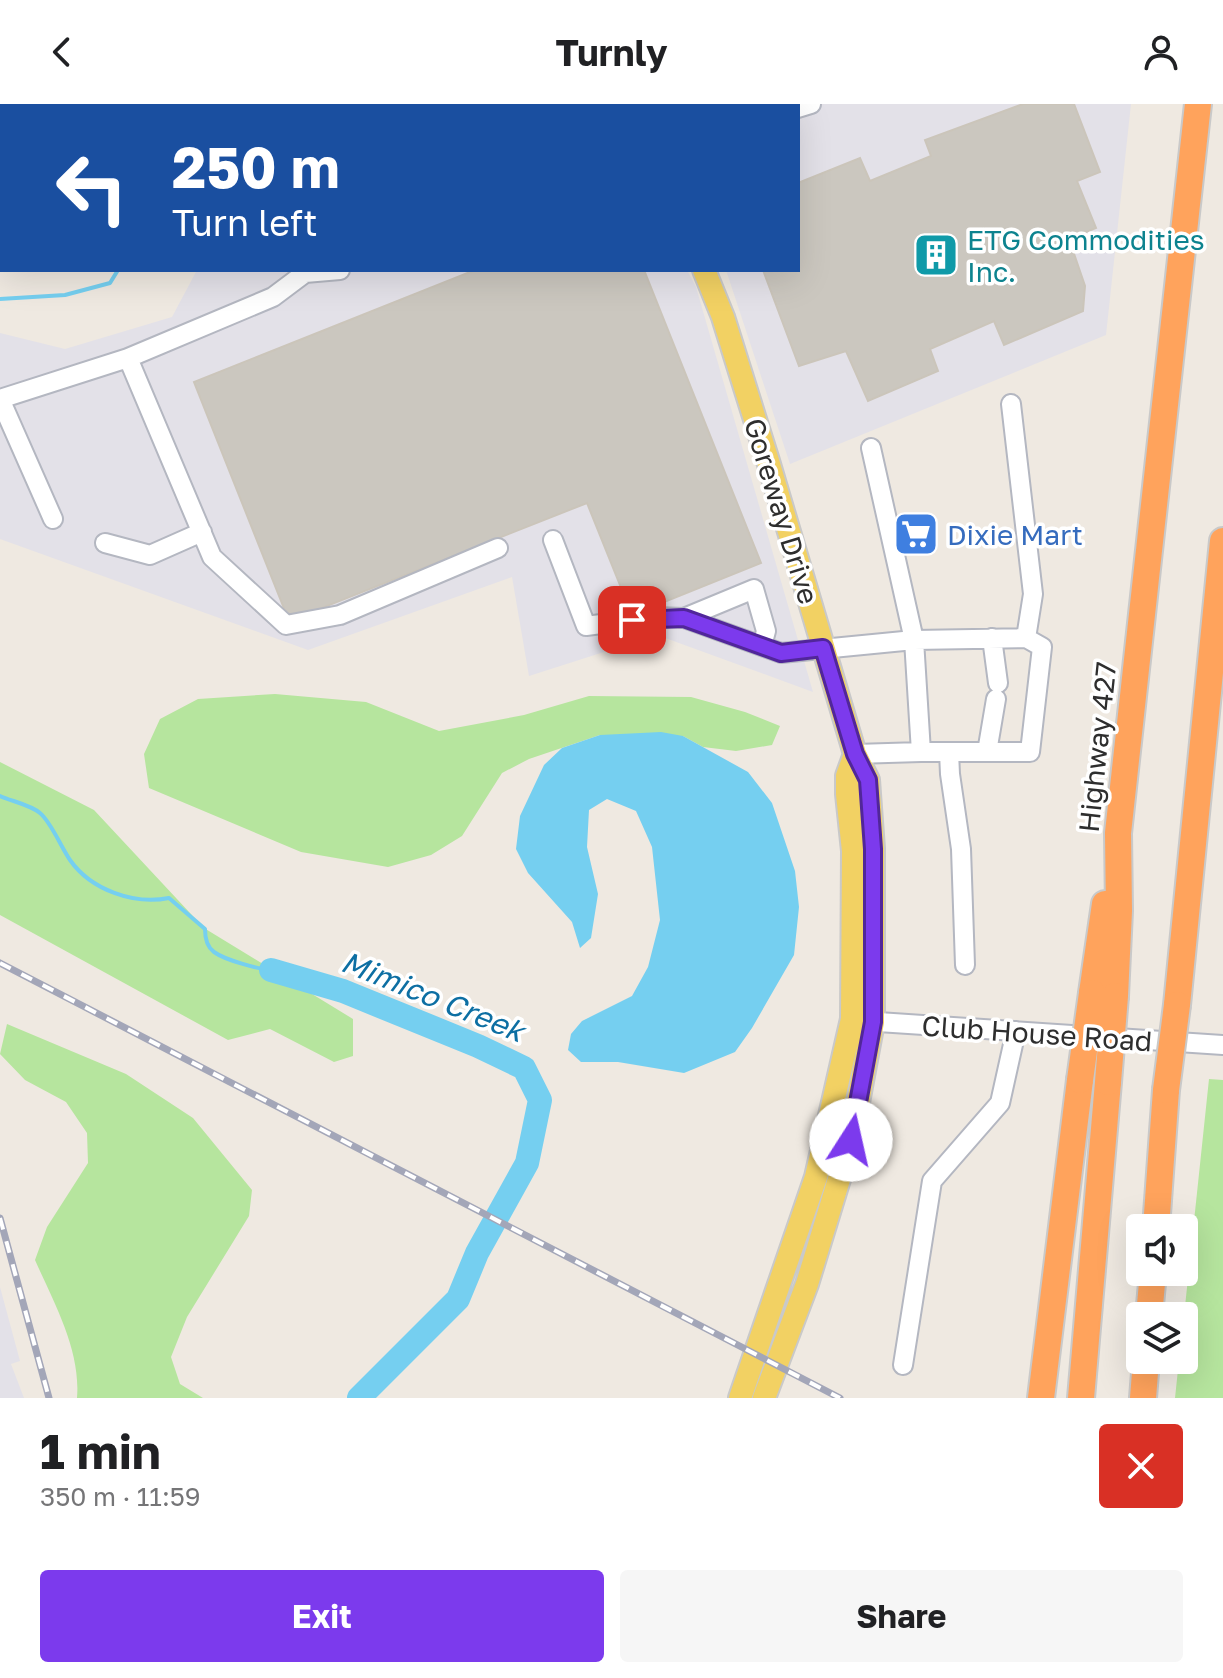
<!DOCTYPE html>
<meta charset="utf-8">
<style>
:root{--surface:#fff;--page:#f6f6f6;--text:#202124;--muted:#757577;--accent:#7c3aed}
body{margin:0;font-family:"Golos Text",sans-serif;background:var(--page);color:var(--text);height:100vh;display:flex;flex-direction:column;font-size:30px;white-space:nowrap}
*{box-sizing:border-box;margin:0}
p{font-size:26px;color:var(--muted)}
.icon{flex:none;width:44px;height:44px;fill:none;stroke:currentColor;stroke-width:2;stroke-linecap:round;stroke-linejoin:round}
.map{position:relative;height:1294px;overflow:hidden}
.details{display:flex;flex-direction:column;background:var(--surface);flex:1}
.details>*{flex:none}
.banner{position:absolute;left:0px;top:0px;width:800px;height:168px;box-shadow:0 8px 32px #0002;background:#1a4fa0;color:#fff;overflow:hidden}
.buttons{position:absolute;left:1126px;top:1110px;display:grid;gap:16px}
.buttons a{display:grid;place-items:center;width:72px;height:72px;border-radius:8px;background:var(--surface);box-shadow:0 8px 32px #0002;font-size:40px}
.pin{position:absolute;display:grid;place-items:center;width:68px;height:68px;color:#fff;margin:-34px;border-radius:16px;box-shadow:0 4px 12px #0006}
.me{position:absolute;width:88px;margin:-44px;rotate:10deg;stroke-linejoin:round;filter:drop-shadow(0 0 6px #0008)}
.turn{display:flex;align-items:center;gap:28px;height:168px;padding:0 40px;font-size:36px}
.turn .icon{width:104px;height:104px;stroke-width:2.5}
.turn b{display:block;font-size:56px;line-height:68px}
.round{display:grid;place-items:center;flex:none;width:84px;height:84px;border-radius:8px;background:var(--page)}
.summary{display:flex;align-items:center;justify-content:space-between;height:136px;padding:0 40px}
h1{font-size:48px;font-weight:700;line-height:60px}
.cta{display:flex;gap:16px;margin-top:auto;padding:16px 40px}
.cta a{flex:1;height:92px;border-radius:8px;background:var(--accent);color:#fff;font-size:32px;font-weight:700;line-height:92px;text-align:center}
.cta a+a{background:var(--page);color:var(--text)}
header{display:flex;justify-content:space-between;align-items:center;height:104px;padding:0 40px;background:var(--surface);font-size:36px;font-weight:700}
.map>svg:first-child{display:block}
.industrial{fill:#e3e1e8}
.green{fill:#b6e59e}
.water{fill:#75cff0}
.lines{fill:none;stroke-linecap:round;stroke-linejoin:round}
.stream{stroke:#75cff0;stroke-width:4}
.river{stroke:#75cff0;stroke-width:24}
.building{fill:#cbc7bf;stroke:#cbc5ba;stroke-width:2}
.minor-casing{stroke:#b4b7c1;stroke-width:22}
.major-casing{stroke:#c9c9c9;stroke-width:26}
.highway-casing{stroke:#c9c9c9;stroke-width:30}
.minor{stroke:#fff;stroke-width:18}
.major{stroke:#f2d163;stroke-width:22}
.highway{stroke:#ffa35c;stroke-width:26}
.rail-casing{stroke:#a3a6b8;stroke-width:7}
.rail{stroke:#fff;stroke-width:4;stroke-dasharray:12;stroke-linecap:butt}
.highway-bridge-casing{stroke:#c9c9c9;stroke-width:30;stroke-linecap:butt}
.highway-bridge{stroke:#ffa35c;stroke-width:26}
.route-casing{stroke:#51269a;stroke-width:20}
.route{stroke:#7c3aed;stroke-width:14}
.labels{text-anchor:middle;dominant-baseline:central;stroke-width:7;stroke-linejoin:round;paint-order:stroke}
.culture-label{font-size:28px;fill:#0d838f;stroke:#fff;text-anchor:start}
.street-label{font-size:28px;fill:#2e2e2e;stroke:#fff}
.shop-label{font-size:28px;fill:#366cbe;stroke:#fff;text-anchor:start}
.water-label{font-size:30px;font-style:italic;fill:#0d6fa3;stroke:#fff}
</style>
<header><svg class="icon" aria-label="back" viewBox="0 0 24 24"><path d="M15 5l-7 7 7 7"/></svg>Turnly<svg class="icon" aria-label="person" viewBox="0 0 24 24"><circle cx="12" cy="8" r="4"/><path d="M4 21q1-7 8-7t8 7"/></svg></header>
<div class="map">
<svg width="1223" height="1294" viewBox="0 0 1223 1294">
<rect width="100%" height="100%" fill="#efe9e1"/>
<path class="industrial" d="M641,0H1131L1106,231L790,360L726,166H798V2Z
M197,166H687L696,183L813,588L657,531L529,572L512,473L308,546L0,435V229L65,245L172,213Z
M0,1183L20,1257L11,1260L24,1294H0Z"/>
<path class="green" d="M275,590L366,598L439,627L524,611L589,592L691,593L745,608L780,622L772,641L736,647L703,643L683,632L600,631L529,655L502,669L462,732L431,751L388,763L301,748L149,684L144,650L160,615L198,595Z
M0,658L94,706L204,824L353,915V952L334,958L270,925L228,936L0,811Z
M7,920L126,970L193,1014L252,1086L249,1112L187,1213L171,1253L180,1280L203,1294H77C81,1246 54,1199 35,1156L47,1123L88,1059L87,1029L66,998L25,976L0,950Z
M1209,975L1223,976V1294H1175L1179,1256H1184V1212Z"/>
<path class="water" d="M661,628L683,632L748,668L772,699L795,767L799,803L794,851L752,924L735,948L684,969L618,958H581L568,946L571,930L582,917L632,892L648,863L660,816L652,743L636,707L607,695L589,706L587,743L598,790L591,834L580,844L572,818L528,769L516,745L520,712L544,661L562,644L600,631Z"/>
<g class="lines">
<path class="stream" d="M81,2L82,0
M0,195L65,191L110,179L118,166
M0,692C11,697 31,701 40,709C51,718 61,743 70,756C91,786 134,801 169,794L205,825C205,833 207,843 214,848C225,856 258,865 271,866"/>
<path class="river" d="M271,866L343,887L478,942L524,964L540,996L527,1059L477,1149L458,1195L359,1294"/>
</g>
<path class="building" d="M262,0H487L488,2H262Z
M1023,0H1074L1100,68L1077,77L1096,124L1069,135L1085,182L1083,207L1004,241L994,217L930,245L938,267L868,297L846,247L799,262L763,166H798V79L860,54L870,77L931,52L925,36Z
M475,166H644L761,459L632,511L587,399L289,517L194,278Z"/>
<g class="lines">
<g class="minor-casing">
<path id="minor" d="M538,0L539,2
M688,0L689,2
M798,4L811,0
M340,166L305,169L273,193L128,254L212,453L286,521L340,511L498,444
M0,295L128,254
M0,295L53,415
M1011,300L1033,490L1026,534
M871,344L914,536L1026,534L1042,543L1030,648H921
M553,436L586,522L655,513L684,514L781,549L914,536L921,648L855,650
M105,439L150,451L202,428
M684,514L754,485L766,527L762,542
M992,534L998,579
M949,648L950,670L961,745L965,861
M987,648L996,595
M863,917L1223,941
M903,1261L932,1077L1000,999L1016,927"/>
</g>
<g class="major-casing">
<path id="major" d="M617,0L618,2
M704,166L723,213L768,357L855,650L868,676L873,745V918L851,1036L807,1180L764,1294
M740,1294L816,1073L852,915L853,747L847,690V672L855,650"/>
</g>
<g class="highway-casing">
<path id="highway" d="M1092,889L1105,800
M1115,892L1119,807L1118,729L1198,0
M1177,901L1223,437
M1156,1124L1166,986
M1149,1212L1153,1168
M1041,1294L1080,976
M1081,1294L1108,978
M1143,1294L1146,1256"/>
</g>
<use href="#minor" class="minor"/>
<use href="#major" class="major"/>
<use href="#highway" class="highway"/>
<g class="rail-casing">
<path id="rail" d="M0,859L840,1294
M0,1114L49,1294"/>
</g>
<use href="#rail" class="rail"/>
<g class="highway-bridge-casing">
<path id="highway-bridge" d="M1080,976L1092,889
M1108,978L1115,892
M1166,986L1177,901"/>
</g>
<use href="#highway-bridge" class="highway-bridge"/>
</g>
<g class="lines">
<g class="route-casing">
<path id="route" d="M632,516L684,514L781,549L823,544L855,650L868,676L873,745V918L851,1036"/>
</g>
<use href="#route" class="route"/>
</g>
<defs>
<g id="building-square" transform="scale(2.3)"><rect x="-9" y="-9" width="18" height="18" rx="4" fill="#0f9aa8" stroke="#fff"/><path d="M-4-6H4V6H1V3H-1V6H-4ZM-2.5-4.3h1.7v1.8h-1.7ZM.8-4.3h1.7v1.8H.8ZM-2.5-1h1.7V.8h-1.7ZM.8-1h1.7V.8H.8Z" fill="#fff"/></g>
<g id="supermarket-square" transform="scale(2.3)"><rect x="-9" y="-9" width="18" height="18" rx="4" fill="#3f7fe0" stroke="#fff"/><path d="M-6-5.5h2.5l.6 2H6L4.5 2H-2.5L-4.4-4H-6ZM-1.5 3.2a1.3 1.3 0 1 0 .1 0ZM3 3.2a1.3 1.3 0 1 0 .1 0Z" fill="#fff"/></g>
</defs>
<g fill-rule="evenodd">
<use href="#building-square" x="936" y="151"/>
<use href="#supermarket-square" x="916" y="430"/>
</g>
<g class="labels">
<g class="culture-label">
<text x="967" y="135">ETG Commodities<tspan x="967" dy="32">Inc.</tspan></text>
</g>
<g class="street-label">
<text transform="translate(782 407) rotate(73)">Goreway Drive</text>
<text transform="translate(1097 643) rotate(-84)">Highway 427</text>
<text transform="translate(1037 929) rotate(4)">Club House Road</text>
</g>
<g class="shop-label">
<text x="947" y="430">Dixie Mart</text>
</g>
<g class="water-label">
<text transform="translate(433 892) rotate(22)">Mimico Creek</text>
</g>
</g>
</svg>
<div class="buttons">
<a><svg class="icon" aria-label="sound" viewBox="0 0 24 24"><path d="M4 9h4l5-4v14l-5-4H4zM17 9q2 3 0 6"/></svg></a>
<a><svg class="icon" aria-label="layers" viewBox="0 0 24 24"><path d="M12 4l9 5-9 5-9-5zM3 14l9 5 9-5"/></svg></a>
</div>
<div class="pin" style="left:632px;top:516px;background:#d93025"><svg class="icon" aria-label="arrive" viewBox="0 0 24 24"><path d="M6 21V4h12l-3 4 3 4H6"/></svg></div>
<svg class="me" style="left:851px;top:1036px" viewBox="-20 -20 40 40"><circle r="19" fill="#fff"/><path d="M0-13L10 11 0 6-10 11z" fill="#7c3aed"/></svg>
<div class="banner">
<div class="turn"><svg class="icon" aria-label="left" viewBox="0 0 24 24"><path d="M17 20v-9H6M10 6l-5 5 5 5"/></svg><div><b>250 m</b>Turn left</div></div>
</div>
</div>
<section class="details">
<div class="summary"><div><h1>1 min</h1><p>350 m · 11:59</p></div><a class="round" style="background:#d93025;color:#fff"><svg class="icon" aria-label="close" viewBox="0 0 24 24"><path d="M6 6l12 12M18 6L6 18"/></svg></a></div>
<div class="cta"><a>Exit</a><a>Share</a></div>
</section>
